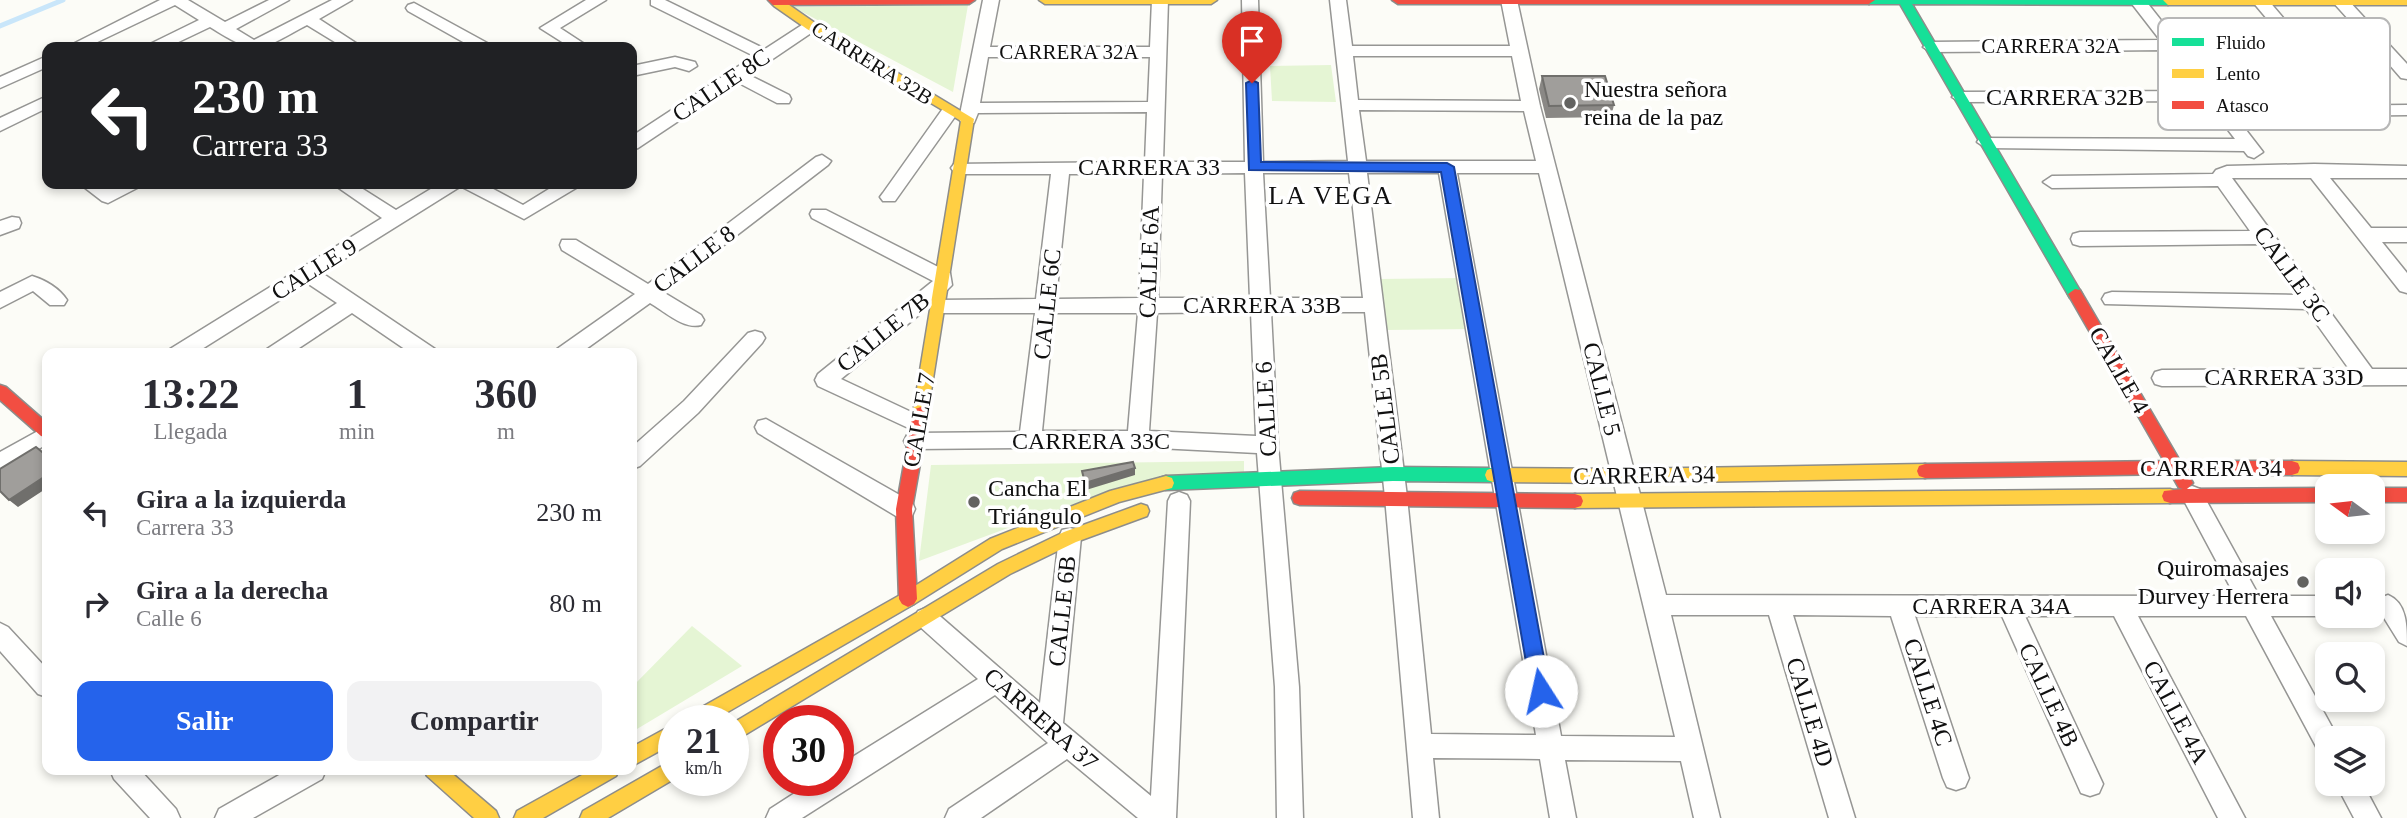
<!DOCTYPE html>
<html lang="es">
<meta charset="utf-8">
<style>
:root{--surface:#fff;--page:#f2f2f3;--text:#2b2b33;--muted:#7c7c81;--accent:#2563eb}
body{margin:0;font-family:"Times New Roman",serif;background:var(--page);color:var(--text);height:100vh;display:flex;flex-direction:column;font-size:26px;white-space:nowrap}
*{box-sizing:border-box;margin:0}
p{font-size:23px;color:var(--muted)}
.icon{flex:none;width:38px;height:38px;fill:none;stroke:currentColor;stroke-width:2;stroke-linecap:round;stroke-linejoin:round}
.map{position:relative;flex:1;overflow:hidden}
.side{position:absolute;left:42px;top:348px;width:595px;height:427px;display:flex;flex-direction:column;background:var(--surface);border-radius:14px;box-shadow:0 4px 10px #0003}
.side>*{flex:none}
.banner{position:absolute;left:42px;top:42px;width:595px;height:147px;border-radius:14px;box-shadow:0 4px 10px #0003;background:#202124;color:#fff;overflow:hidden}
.needle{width:46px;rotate:285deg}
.controls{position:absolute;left:2315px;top:474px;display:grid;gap:14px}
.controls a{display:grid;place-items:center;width:70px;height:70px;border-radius:14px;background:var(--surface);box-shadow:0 4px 10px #0003;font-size:35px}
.speed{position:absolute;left:658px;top:705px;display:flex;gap:14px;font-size:35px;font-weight:700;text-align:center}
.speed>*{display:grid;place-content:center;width:91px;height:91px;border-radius:50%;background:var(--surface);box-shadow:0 4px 10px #0003;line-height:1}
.speed small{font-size:18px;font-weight:400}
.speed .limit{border:10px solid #d22;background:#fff;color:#111}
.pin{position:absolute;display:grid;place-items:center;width:60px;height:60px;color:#fff;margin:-72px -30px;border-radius:50% 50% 50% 0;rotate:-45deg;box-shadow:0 0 7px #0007}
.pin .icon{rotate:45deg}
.me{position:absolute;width:77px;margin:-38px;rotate:350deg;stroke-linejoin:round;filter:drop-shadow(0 0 5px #0008)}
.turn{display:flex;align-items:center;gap:24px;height:147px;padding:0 35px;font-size:32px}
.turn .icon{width:91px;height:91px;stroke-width:2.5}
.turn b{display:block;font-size:49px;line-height:60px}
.eta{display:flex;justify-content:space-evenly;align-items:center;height:119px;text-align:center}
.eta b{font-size:42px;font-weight:800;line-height:49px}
.action{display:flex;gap:14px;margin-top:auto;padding:14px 35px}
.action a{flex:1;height:80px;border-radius:14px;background:var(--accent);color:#fff;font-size:28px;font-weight:800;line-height:80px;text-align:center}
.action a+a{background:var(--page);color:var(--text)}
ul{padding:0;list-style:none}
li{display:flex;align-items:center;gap:21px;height:91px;padding:0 35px}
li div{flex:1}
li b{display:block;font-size:26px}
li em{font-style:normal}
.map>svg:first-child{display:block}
.green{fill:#e5f5d4}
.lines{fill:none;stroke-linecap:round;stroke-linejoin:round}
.stream{stroke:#c9e6fa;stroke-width:5}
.street-casing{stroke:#969694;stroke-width:3}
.fast-casing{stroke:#8d8d8b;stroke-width:3}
.slow-casing{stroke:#8d8d8b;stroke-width:3}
.jam-casing{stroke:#8d8d8b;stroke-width:3}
.street{fill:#fffffe;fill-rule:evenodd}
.fast{fill:#16e098;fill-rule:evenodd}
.slow{fill:#ffcf43;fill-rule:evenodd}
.jam{fill:#f24e42;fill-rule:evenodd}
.wall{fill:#8a8885}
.shaded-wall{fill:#706f6c}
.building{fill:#a09e9b;stroke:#706f6c;stroke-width:2}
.route{fill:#2563eb;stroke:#184099;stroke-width:2}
.poi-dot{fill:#636361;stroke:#fff;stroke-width:2.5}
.labels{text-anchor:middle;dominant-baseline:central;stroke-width:7;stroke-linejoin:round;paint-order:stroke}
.far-street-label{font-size:21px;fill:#101010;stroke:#fff}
.street-label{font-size:24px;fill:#101010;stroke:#fff}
.poi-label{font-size:24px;fill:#101010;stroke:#fff;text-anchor:start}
.neighbourhood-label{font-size:26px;letter-spacing:2px;fill:#101010;stroke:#fff}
.key{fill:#fff;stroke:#b7b7b7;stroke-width:2}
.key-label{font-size:19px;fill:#101010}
</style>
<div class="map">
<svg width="2407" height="818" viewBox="0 0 2407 818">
<rect width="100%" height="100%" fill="#fcfcf7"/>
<path class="green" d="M968,5L953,92L793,7Z
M1331,65L1336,102L1272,101L1270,66Z
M1461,278L1471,329L1386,330L1379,279Z
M1244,461V473L1054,511L919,561L931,465Z
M692,626L742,666L632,732V687Z"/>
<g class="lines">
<path class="stream" d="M0,26L63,0"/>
<g class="street-casing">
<path id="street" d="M160,0H188L225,22L269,0H289L236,29L254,40L332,0H352L319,19L362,47H343L307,25C258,51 259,58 210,27L168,47H148L150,44L199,20L175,5L87,47H67Z
M586,0H606L560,28L589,47H570L540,28Z
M651,0H665L765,49L805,23H817L819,26L817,29L749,75L789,95L791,99L789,103H777L737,82L638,148L632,150V136L754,56L651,5Z
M983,0H999L990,47H1150L1152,0H1168L1163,162H1245L1242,0H1258L1263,162L1348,161L1330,0H1346L1352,46H1510L1501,0H1517L1540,106L1666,595L2235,596L2181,495L2184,489L2192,486L2200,489L2259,596H2328V616H2271L2338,738H2328V756L2319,752L2246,616H2138L2245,818H2218L2114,616H2025L2103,784L2099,793L2090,796L2081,793L2002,616H1915L1969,778L1965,787L1956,790L1947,787L1943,778L1891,616L1793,615L1855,818H1829L1769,615H1671L1720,818H1694L1681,761L1565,760L1576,818H1550L1540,759L1433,758L1439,818H1413L1385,497L1365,312H1271L1278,445L1299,687L1303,818H1277L1275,687L1257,453L1138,447L915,449L907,447L904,441L907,435L915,433L1020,432L1035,313H940L933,311L931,305L841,379L924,418L928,424L924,430L917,432L818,386L815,380L818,374L933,281L812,218L810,214L812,210H826L950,273L952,285L937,300L1036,299L1051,174H960L954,172L951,168L954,164L1145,162L1147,112L978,113L974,123H962L959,119ZM1353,56H1512L1521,101L1358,100ZM988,57H1150L1148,102L980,103ZM1359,110L1524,111L1536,161H1366ZM1245,173L1250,298H1158L1162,174ZM1263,173H1349L1363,298H1270ZM1367,173H1439L1536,735L1431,734L1407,497ZM1457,173H1539L1675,737L1561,736ZM1069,174H1144L1139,298L1056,299ZM1251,312L1256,436L1149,431L1157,313ZM1054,313H1138L1128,431H1042Z
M2129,0H2145L2186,52L2296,53L2276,30L2210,29L2202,24L2210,19L2268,20L2252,1L2268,0L2313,53H2379L2331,0H2348L2407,64V79L2401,78L2388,63L2193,62L2228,107L2407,105V115L2236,117L2263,152L2254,158L2248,156L2244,151L1986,148L1977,142L1980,138L2235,139L2206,101L1960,102L1952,97L1960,92L2198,91L2167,50L1931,52L1923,47L1931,42L2160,40Z
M414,3L489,44L491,47H472L408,11L406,8L408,5Z
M47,56V67L0,88V77Z
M675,57L695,62L697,66L689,71L675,67L632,76V66Z
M47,96V108L0,131V118Z
M950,106L959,111L895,201H883L880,197L883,193L944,107Z
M822,155L831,161L828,165L663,292L701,315L704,320L701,325C684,330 664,311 650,303L579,354H554L557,349L635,294L562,250L560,245L562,240H576L648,284L816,157Z
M2314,164L2407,166V178H2330L2371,228H2407V242H2382L2407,273V293L2400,291L2311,178H2232L2372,369H2407V385L2162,386L2155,384L2152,378L2155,372L2162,370L2349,369L2306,309L2105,304L2102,299L2105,294L2112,292L2296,295L2259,244L2080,246L2073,244L2071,239L2073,234L2080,232L2250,231L2218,186L2052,188L2043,182L2052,176L2213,174L2216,170L2227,166Z
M80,184H101L109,189L117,184H140L137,188L108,203L102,201Z
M333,184H355L396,210L439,184H484L523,205L557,184H579L576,188L524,219L464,188L461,184L458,188L322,273L435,349L438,354H412L352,313L290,354H264L267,349L337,303L307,283L194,354H167L170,349L382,218Z
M12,217L19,218L21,223L19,228L0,235V221Z
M32,276C45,280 59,288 67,300L64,305H50L33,291L0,308V292Z
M755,331L762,333L765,338L762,343L698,413L640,466L632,469V447L684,401L748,333Z
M766,419L912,502L915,509L912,516L904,518L896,516L758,433L755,427L758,421Z
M47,426V444L0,472V452Z
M1179,492L1187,495L1190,501L1176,818H1138L1067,759L981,818H945L949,809L1048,743L995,695L802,818H766L770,809L815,780H838V766L978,679L918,625L914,618L918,611L926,608L934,611L1040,703L1059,537L1062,530L1070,528L1078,530L1081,537L1063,723L1151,796L1168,501L1171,495Z
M2388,595C2407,603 2407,626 2407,646L2399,642L2376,605L2380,598Z
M0,623L8,627L47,669V697L38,694L0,651Z
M110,770H140L176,809L180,818H150L114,779Z
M288,770H326L322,779L253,818H215L219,809Z
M2336,784H2363L2381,818H2354Z"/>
</g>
<g class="fast-casing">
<path id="fast" d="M1863,0H2173L2168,5L1912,4L2082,294L2080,298H2070L1900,4H1869Z
M1393,467L1493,468L1499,470L1501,475L1499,480L1493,482L1393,481L1166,490L1160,488L1158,483L1160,478L1166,476Z"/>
</g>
<g class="slow-casing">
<path id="slow" d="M776,0H782L815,23L974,119L927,417H915L913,413L961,121L807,29L774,6L772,3Z
M1039,0H1217L1211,4H1045Z
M2163,0H2407V5H2168Z
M2292,461L2407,462V476L2292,475L2286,473L2284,468L2286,463Z
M1925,464L1931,466L1933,471L1931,476L1925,478L1624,483L1493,482L1487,480L1485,475L1487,470L1493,468L1624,469Z
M1166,476L1172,478L1174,483L1172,488L1119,502L1002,549L914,604L712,721H686L688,715L902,594L990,539L1110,491Z
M2170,489L2176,491L2178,496L2176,501L2170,503L1575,508L1569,506L1567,501L1569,496L1575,494Z
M1141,504L1147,506L1149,511L1147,516L1076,542L1010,574L733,742V723L998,564L1064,532Z
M674,724V743L632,766V747Z
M674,759V779L608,818H580L583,811Z
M424,770H448L496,811L499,818H474L427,776Z
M591,770H619L616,776L543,818H514L517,811Z"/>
</g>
<g class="jam-casing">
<path id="jam" d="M768,0H975L969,4L773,5Z
M1392,0H1875L1869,4H1398Z
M2075,289L2080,290L2180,461H2292L2298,463L2300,468L2298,473L2292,475L2188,474L2193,483L2187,489L2328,488V502L2170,503L2164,501L2162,496L2164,491L2183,489L2179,488L2171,474L1925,478L1919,476L1917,471L1919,466L1925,464L2164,461L2068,294Z
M0,385L6,387L47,423V438L41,436L0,400Z
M921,407L927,409L929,413L912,509L917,599L914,604L908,607L902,604L899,599L896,509L913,413L915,409Z
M2373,488H2407V502H2373Z
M1300,491L1575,494L1581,496L1583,501L1581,506L1575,508L1300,505L1294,503L1292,498L1294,493Z"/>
</g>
<use href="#street" class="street"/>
<use href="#fast" class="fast"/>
<use href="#slow" class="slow"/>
<use href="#jam" class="jam"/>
</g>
<path class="wall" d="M1542,76L1614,105L1611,117L1546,118L1539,89Z"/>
<path class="shaded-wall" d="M1135,468V475L1086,490L1085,483Z
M47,475V488L18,507L9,500Z"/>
<path class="building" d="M1542,76H1605L1614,105L1549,106Z
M36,447L47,456V475L9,500L0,491V469Z
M1133,462L1135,468L1085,483L1082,471Z"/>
<path class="route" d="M1252,80L1258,83L1261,162L1447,163L1454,167L1550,691L1547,697L1541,700L1534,697L1531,691L1441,172L1249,170L1246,83Z"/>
<g class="poi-dot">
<circle cx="1570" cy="103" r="7"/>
<circle cx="974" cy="502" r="7"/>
<circle cx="2303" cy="582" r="7"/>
</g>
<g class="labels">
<g class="far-street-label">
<text x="2051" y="46">CARRERA 32A</text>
<text x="1069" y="52">CARRERA 32A</text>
<text transform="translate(872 63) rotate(32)">CARRERA 32B</text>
</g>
<g class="street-label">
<text transform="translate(721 85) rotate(-34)">CALLE 8C</text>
<text x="2065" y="97">CARRERA 32B</text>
<text x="1149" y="167">CARRERA 33</text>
<text transform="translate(694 259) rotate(-37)">CALLE 8</text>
<text transform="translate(1149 262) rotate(-88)">CALLE 6A</text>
<text transform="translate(314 269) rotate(-32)">CALLE 9</text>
<text transform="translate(2292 274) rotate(54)">CALLE 3C</text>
<text transform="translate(1047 304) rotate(-84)">CALLE 6C</text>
<text x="1262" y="305">CARRERA 33B</text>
<text transform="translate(883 332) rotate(-39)">CALLE 7B</text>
<text transform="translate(2119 370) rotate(60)">CALLE 4</text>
<text x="2284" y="377">CARRERA 33D</text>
<text transform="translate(1602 389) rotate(76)">CALLE 5</text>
<text transform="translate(1266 409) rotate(-93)">CALLE 6</text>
<text transform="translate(1385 409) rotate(-97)">CALLE 5B</text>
<text transform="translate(919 420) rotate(-80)">CALLE 7</text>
<text x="1091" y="441">CARRERA 33C</text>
<text x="2211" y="468">CARRERA 34</text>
<text transform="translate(1644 475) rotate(-1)">CARRERA 34</text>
<text x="1992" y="606">CARRERA 34A</text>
<text transform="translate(1062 611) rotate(-84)">CALLE 6B</text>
<text transform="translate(1928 692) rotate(72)">CALLE 4C</text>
<text transform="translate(2049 695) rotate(65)">CALLE 4B</text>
<text transform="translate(1810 712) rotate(73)">CALLE 4D</text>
<text transform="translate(2176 712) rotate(62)">CALLE 4A</text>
<text transform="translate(1041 719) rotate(41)">CARRERA 37</text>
</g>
<g class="poi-label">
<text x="1584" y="89">Nuestra señora<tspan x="1584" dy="28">reina de la paz</tspan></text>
<text x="988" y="488">Cancha El<tspan x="988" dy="28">Triángulo</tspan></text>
<text x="2289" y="568" text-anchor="end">Quiromasajes<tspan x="2289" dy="28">Durvey Herrera</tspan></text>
</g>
<g class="neighbourhood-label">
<text x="1331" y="195">LA VEGA</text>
</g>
</g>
<rect x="2158" y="18" width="232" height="112" rx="10" class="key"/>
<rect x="2172" y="38" width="32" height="8" fill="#16e098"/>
<rect x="2172" y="69" width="32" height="9" fill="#ffcf43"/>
<rect x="2172" y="101" width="32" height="8" fill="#f24e42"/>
<g class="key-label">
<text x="2216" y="49">Fluido</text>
<text x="2216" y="80">Lento</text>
<text x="2216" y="112">Atasco</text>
</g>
</svg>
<div class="controls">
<a><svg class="needle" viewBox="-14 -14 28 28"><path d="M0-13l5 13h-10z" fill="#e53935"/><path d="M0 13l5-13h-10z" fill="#7c7c81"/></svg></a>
<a><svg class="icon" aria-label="sound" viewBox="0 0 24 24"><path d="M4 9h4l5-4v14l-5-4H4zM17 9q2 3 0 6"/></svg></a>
<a><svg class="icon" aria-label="search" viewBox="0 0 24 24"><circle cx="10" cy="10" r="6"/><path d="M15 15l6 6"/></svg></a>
<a><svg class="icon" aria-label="layers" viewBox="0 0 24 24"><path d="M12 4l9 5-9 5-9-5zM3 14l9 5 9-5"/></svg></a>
</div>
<div class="speed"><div>21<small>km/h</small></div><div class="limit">30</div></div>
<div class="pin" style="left:1252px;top:83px;background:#d93025"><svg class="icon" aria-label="arrive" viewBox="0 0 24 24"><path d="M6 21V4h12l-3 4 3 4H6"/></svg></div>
<svg class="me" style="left:1541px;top:691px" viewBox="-20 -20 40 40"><circle r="19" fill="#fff"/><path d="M0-13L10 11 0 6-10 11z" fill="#2563eb"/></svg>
<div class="banner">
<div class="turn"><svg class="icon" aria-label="left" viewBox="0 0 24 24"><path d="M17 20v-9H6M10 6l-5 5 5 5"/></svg><div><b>230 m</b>Carrera 33</div></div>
</div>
<section class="side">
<div class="eta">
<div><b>13:22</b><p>Llegada</p></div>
<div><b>1</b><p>min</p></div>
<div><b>360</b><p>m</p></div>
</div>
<ul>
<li><svg class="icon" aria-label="left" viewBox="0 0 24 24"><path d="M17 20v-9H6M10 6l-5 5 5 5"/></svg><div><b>Gira a la izquierda</b><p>Carrera 33</p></div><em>230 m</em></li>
<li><svg class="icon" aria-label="right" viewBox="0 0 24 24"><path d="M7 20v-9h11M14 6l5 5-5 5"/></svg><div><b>Gira a la derecha</b><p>Calle 6</p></div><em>80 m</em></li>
</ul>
<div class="action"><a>Salir</a><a>Compartir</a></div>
</section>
</div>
